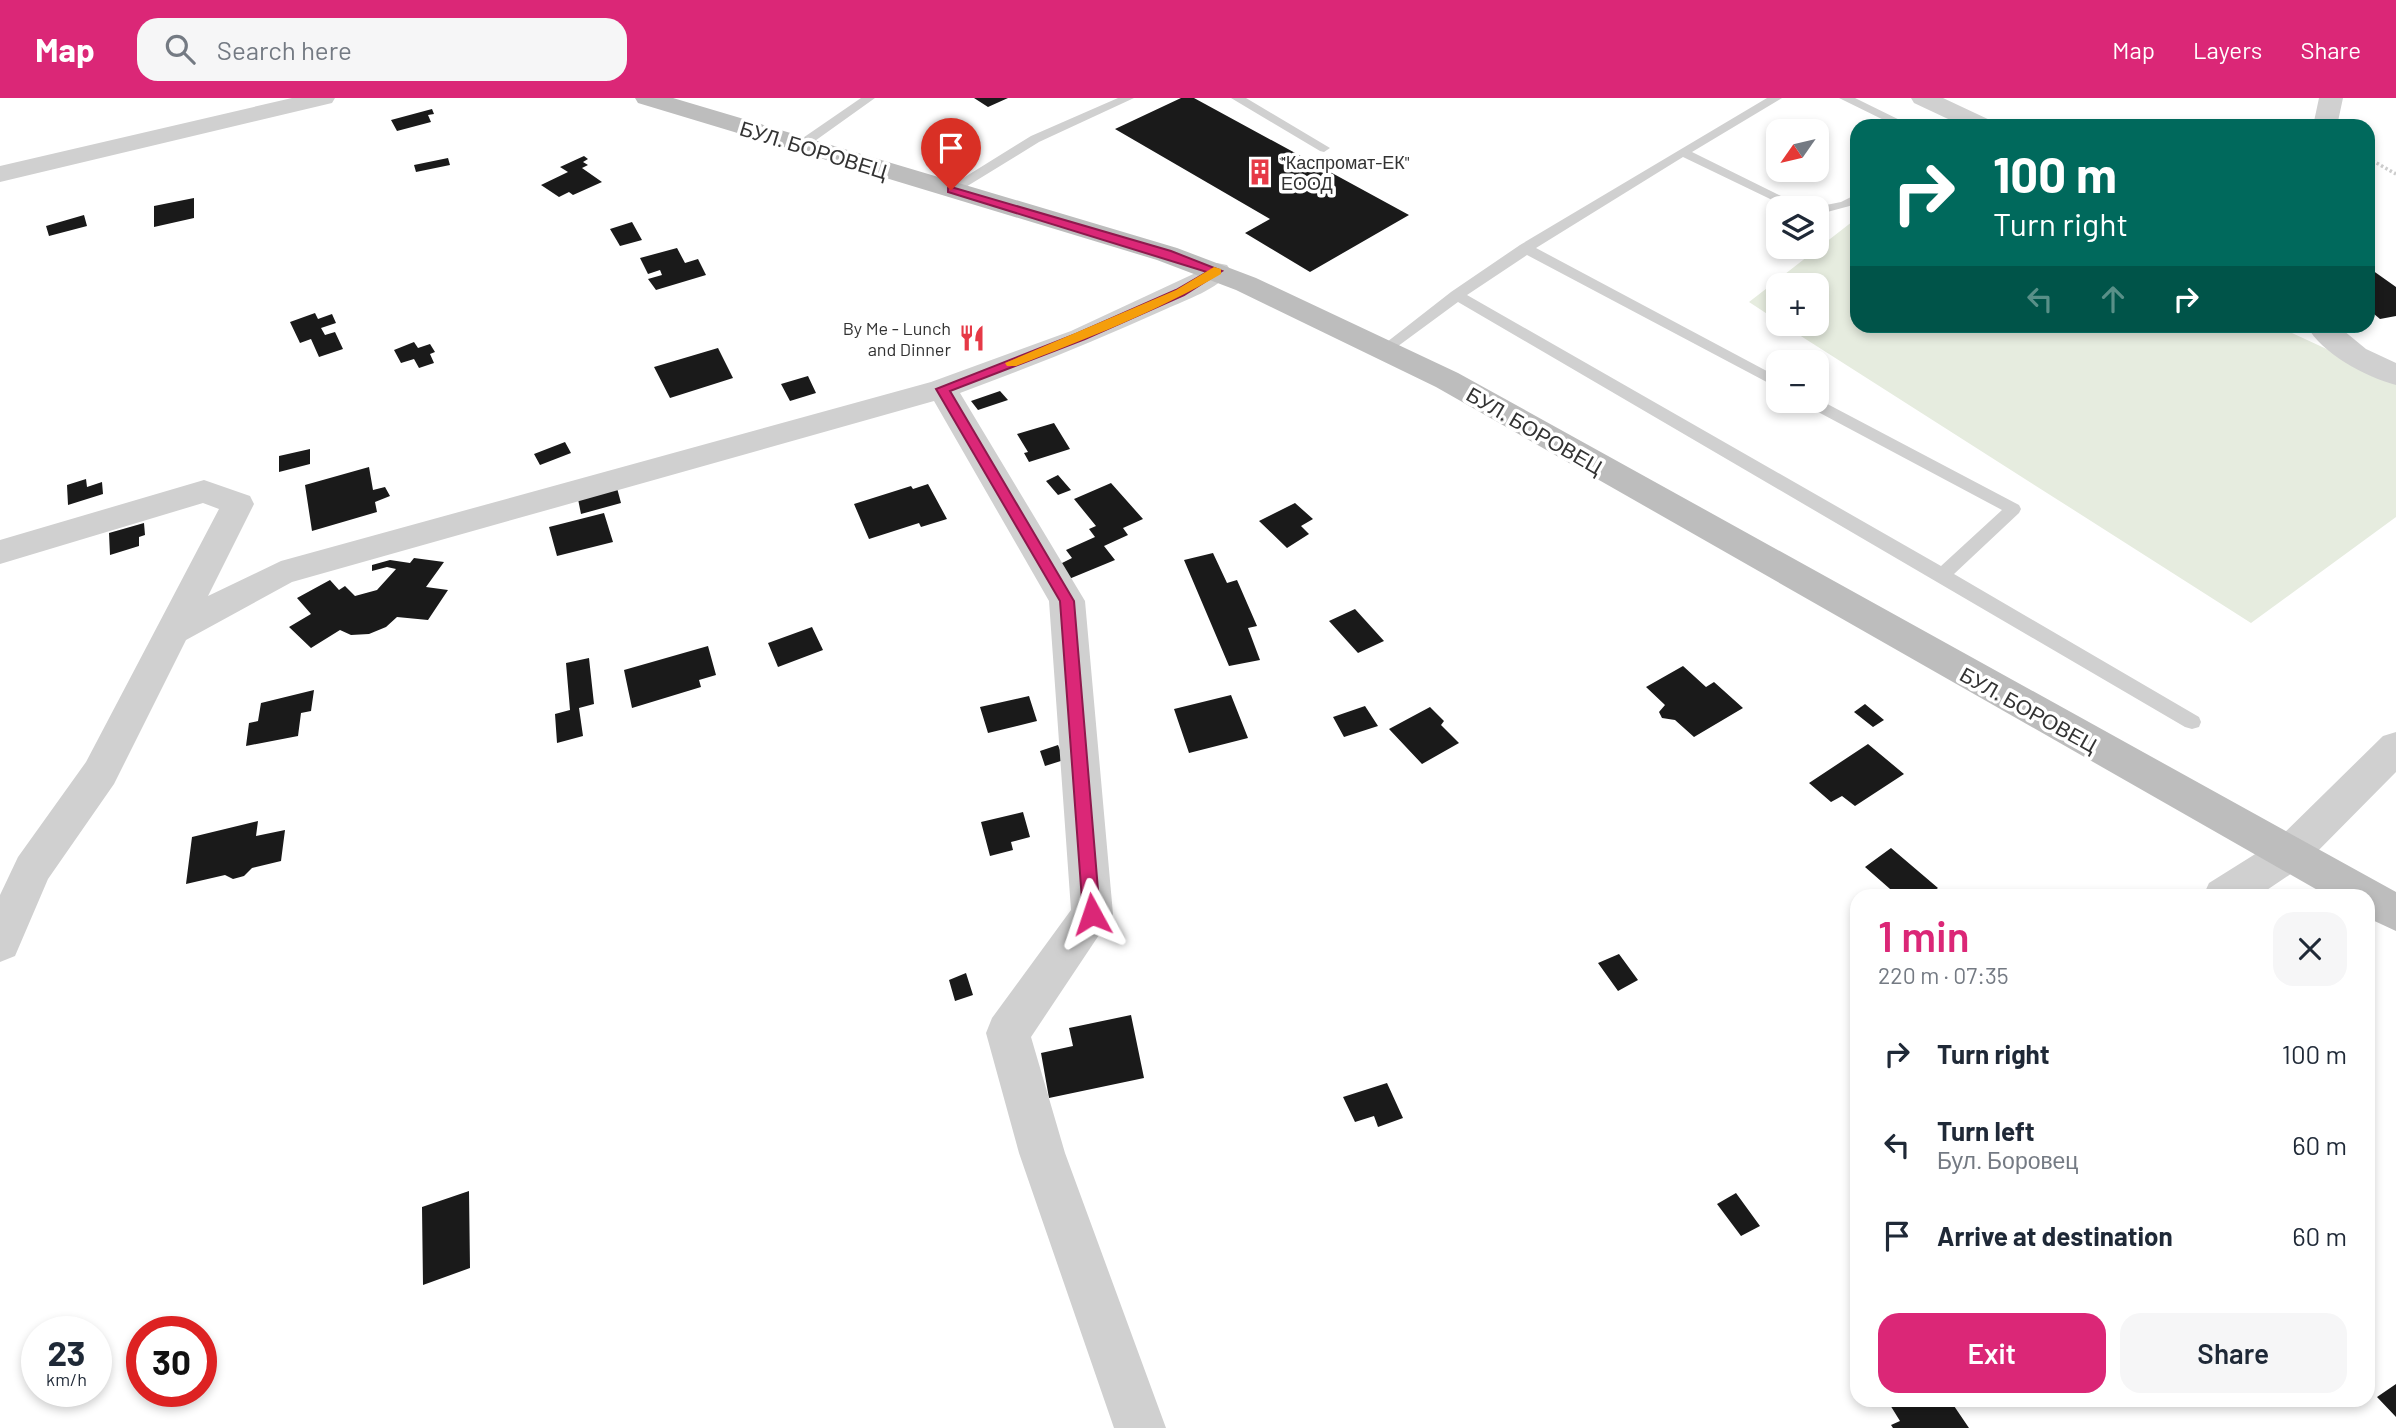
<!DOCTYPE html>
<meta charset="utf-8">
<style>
:root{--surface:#fff;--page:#f6f6f7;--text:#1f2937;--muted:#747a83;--accent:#db2777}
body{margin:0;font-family:Barlow,sans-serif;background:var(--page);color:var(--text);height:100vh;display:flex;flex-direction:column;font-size:26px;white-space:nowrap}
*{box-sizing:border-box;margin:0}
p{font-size:23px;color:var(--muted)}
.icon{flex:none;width:38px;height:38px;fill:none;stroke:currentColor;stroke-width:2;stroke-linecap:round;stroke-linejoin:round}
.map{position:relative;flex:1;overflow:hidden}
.details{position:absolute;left:1850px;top:791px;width:525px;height:518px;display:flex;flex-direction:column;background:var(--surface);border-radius:21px;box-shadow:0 4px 10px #0003}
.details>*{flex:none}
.guide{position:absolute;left:1850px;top:21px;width:525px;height:214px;border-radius:21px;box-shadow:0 4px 10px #0003;background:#00695c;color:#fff;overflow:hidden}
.needle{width:46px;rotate:236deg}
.tools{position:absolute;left:1766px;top:21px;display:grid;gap:14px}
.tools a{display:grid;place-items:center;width:63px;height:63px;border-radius:14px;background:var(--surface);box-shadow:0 4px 10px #0003;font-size:35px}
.speed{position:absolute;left:21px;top:1218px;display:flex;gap:14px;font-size:35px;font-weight:700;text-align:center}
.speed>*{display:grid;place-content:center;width:91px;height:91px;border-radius:50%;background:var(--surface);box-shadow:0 4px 10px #0003;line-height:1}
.speed small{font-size:18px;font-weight:400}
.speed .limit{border:10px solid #d22;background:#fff;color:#111}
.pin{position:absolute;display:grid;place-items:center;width:60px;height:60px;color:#fff;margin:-72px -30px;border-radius:50% 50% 50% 0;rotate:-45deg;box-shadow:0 0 7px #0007}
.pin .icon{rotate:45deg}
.me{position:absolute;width:77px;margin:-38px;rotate:355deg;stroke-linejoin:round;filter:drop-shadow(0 0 5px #0008)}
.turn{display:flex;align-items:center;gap:24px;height:147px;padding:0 28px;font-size:32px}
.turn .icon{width:91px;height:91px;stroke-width:2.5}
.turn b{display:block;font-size:49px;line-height:60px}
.lanes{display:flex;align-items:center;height:66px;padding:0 28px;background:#0003;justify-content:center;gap:35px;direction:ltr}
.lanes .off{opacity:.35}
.round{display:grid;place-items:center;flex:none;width:74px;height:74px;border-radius:21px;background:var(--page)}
.head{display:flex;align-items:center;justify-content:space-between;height:119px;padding:0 28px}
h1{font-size:42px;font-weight:600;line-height:52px;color:var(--accent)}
.primary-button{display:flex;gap:14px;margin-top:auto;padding:14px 28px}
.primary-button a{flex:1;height:80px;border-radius:21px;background:var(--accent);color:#fff;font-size:28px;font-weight:600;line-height:80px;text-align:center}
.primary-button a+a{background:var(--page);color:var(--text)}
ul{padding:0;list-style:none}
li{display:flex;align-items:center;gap:21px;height:91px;padding:0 28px}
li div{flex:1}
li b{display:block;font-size:26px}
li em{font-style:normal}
header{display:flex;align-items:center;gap:42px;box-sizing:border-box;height:98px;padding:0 35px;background:var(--accent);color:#fff}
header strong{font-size:33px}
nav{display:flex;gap:38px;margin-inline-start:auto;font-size:24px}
.search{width:490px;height:63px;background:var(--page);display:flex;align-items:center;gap:18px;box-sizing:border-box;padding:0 24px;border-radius:21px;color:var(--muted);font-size:26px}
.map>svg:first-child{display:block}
.green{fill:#e6ecdf}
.building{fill:#1a1a1a}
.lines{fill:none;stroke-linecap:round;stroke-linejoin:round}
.path{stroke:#cdcdcd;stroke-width:3.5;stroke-dasharray:2.5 2.5;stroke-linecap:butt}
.lane{fill:#d0d0d0;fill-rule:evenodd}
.street{fill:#d0d0d0;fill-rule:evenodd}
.secondary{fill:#bdbdbd;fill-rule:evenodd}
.route{fill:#db2777;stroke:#8e194d;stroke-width:2}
.slow{fill:#f59e0b}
.labels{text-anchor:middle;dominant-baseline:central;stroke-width:7;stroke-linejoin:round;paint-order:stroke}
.far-poi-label{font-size:18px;fill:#333;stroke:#fff;text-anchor:start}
.street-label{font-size:21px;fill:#333;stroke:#fff}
</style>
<header>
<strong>Map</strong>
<div class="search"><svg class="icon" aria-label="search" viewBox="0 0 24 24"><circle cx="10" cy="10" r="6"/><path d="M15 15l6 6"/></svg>Search here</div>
<nav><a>Map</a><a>Layers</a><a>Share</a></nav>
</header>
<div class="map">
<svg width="2396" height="1330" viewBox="0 0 2396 1330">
<rect width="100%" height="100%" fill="#fff"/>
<path class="green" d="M1857,120V228H2277L2396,283V419L2251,525L1782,226H1816V187H1778V223L1749,204Z"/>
<path class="building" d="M974,0H1008L988,9Z
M1181,0H1194L1409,117L1310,174L1245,135L1270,121L1115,31Z
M432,11L434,16L428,17L431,24L397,33L391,22Z
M584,58L588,61L583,64L588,67L582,70L602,84L573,97L569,94L559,99L541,87L568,74L560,69Z
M448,60L450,67L416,74L414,67Z
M194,100V120L154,129V108Z
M84,117L87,128L49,138L46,128Z
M632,124L642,142L620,148L610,131Z
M677,150L685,165L698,161L706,177L656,192L648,181L662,177L660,172L648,176L640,160Z
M2372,172L2396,189V218L2380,221L2368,211V173Z
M315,215L318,221L332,216L336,225L321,230L325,237L335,234L343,251L319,259L311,241L300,245L290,224Z
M414,244L418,250L430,246L435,254L430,256L434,265L419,270L414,261L401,265L394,252Z
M718,250L733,280L670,300L654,269Z
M808,278L816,295L790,303L781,286Z
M1000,293L1008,302L978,312L971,303Z
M1054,325L1070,351L1029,364L1024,355L1028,354L1017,336Z
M565,344L571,355L540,367L534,356Z
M310,351V366L279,374V358Z
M369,369L373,392L385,389L390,398L375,404L377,414L312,433L305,387Z
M1058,377L1071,392L1058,397L1046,383Z
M86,381L87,389L102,384L103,396L68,407L67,387Z
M1111,385L1143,421L1123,430L1128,437L1104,448L1115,462L1069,481L1058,467L1072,460L1066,452L1095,439L1089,431L1096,428L1074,401Z
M928,386L947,421L921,429L919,425L869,441L854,406L911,388L913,391Z
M617,390L621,405L581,416L578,401Z
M1295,405L1313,421L1301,428L1309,436L1287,450L1259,423Z
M604,415L613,444L557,458L549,429Z
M144,425L145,437L139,439V448L110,457L109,435Z
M1213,455L1227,485L1237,482L1257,528L1248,530L1260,562L1229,568L1184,462Z
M414,460L444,464L426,489L448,492L428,522L397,519L386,529L369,536L351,537L340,532L311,550L289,529L311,516L297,500L330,482L339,492L345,488L355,498L377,492L396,471L387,469L372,473V467L390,462L410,465Z
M1355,511L1384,543L1358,555L1329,523Z
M812,529L823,552L778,569L768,545Z
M708,548L716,577L699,582L701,589L632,610L624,572Z
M589,560L594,606L579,610L583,638L557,645L555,616L570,612L566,565Z
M1683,568L1706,589L1714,584L1743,610L1694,639L1675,622L1662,620L1659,614L1665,607L1646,589Z
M314,592L311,613L301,615L298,638L246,648L249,625L258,623L261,605Z
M1231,597L1248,640L1189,655L1174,611Z
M1029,598L1037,623L988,635L980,609Z
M1865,606L1884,622L1873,629L1854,614Z
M1365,608L1378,628L1344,639L1333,619Z
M1430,609L1444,623L1441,627L1459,645L1422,666L1389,631Z
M1868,646L1904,676L1855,708L1842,698L1831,704L1809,685Z
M1058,647L1064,662L1045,668L1040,653Z
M1023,714L1030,739L1011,744L1013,752L990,758L981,724Z
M258,723L256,738L285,732L281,763L252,770L244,778L233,781L225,777L186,786L192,739Z
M1891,750L1938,790L1927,798H1898L1865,769Z
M1619,856L1638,882L1618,893L1598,865Z
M966,875L973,897L955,903L949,882Z
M1131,917L1144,980L1049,1000L1041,955L1073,948L1069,930Z
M1387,985L1403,1020L1378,1029L1374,1018L1355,1024L1343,999Z
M469,1093L470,1170L423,1187L422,1109Z
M1736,1095L1760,1128L1741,1138L1717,1106Z
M2396,1286V1319L2377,1299Z
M1887,1302H1950L1969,1330H1893L1891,1327L1900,1323Z"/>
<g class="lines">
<path class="path" d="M2368,60L2396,76"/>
<path class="lane" d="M861,0H875L805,50H797V44Z
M1118,0H1134L1039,44L956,95L951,96L944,92L1031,38Z
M1231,0H1246L1330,50L1324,54L1320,53Z
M1767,0H1782L1692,54L1805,110H1789L1683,59L1536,150L1778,279V290L1527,157L1467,197L1941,468L2002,412L1805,307L1802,303H1816V300L2019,407L2021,411L2019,415L1954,476L2199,619L2201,624L2199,629L2192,631L2185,629L1458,204L1390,254L1385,256L1378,251L1451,194L1520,147Z
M1839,0H1855L1912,28H1896Z
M1857,96V106L1816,117V110H1811L1841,104Z"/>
<path class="street" d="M292,0H335L332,5L0,84V68Z
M1911,0H1943L1992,23L1995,28H1963L1914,5Z
M2319,0H2343L2337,28H2313Z
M1217,165L1227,167L1231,173C1218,191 1186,202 1166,211C1098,242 1030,269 960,295L1085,503L1113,816L1031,939L1065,1055L1166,1330H1114L1019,1055L986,935L992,920L1071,812L1049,503L934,303L292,484L186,542L114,686L48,781L15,858L0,864V797L18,759L86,664L219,411L203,405L0,466V442L204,382L250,398L254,406L208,498L281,463L931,284L1071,233Z
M2307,228H2338L2366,251L2396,265V287C2366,279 2321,255 2307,228Z
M2396,634V674L2304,767L2258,798H2203L2209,785L2276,743L2383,638Z"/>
<path class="secondary" d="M635,0H673L1177,150L1256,180L1458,275L2396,794V833L2368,820V798H2328L1436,289L1236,192L1157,162L638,5Z"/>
</g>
<path class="route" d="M951,89L1171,153L1222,173L1184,197L1085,241L950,293L1074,503L1100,816L1098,821L1092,823L1086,821L1083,816L1060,503L936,291L1076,236L1176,192L1207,174L948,94V90Z"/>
<path class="slow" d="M1214,169L1221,171V176C1156,214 1086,241 1016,268H1007L1005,265L1176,192Z"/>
<defs>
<g id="building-bare" transform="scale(2.1)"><path d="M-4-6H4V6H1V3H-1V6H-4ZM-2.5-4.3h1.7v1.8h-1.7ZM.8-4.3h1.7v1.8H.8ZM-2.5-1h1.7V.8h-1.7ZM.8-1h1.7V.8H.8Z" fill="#e63946" stroke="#fff" stroke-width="2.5" paint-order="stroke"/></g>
<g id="restaurant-bare" transform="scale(2.1)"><path d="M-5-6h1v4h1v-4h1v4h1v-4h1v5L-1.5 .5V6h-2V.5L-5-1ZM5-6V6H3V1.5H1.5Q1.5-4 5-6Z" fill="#e63946" stroke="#fff" stroke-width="2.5" paint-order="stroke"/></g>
</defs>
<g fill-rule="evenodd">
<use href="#building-bare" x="1260" y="74"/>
<use href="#restaurant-bare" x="972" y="240"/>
</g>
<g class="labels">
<g class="far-poi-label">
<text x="1281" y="64">"Каспромат-ЕК"<tspan x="1281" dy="21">ЕООД</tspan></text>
<text x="951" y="230" text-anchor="end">By Me - Lunch<tspan x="951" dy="21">and Dinner</tspan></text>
</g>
<g class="street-label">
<text transform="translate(814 51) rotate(17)">БУЛ. БОРОВЕЦ</text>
<text transform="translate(1535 332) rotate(30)">БУЛ. БОРОВЕЦ</text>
<text transform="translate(2029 611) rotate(29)">БУЛ. БОРОВЕЦ</text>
</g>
</g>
</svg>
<div class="tools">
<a><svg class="needle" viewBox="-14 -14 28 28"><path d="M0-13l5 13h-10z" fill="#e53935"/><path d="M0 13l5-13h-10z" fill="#747a83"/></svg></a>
<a><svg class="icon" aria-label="layers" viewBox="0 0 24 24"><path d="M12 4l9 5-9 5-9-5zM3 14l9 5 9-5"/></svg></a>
<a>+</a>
<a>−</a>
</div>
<div class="speed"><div>23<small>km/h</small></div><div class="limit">30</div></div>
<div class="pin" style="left:951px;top:92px;background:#d93025"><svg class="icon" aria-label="arrive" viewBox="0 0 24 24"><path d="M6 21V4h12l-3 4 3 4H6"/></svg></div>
<svg class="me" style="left:1092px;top:816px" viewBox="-20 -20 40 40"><path d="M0-17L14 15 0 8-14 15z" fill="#db2777" stroke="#fff" stroke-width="4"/></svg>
<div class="guide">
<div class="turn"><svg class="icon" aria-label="right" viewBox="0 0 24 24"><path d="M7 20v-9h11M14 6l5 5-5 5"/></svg><div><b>100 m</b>Turn right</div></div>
<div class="lanes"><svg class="icon off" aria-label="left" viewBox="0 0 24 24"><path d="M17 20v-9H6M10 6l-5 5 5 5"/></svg><svg class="icon off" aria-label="ahead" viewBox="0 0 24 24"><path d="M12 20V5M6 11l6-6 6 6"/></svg><svg class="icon" aria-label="right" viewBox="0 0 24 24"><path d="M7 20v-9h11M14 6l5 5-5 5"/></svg></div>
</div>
<section class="details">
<div class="head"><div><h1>1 min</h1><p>220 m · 07:35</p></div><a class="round"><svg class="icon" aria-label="close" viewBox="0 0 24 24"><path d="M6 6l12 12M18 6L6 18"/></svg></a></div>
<ul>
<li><svg class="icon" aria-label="right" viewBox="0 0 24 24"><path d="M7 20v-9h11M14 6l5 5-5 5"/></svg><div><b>Turn right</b></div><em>100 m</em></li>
<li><svg class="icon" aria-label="left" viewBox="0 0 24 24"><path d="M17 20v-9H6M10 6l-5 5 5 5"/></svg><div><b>Turn left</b><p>Бул. Боровец</p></div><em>60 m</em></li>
<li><svg class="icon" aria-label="arrive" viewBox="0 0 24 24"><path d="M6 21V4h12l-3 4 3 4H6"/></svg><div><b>Arrive at destination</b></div><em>60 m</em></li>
</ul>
<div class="primary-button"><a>Exit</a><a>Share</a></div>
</section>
</div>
